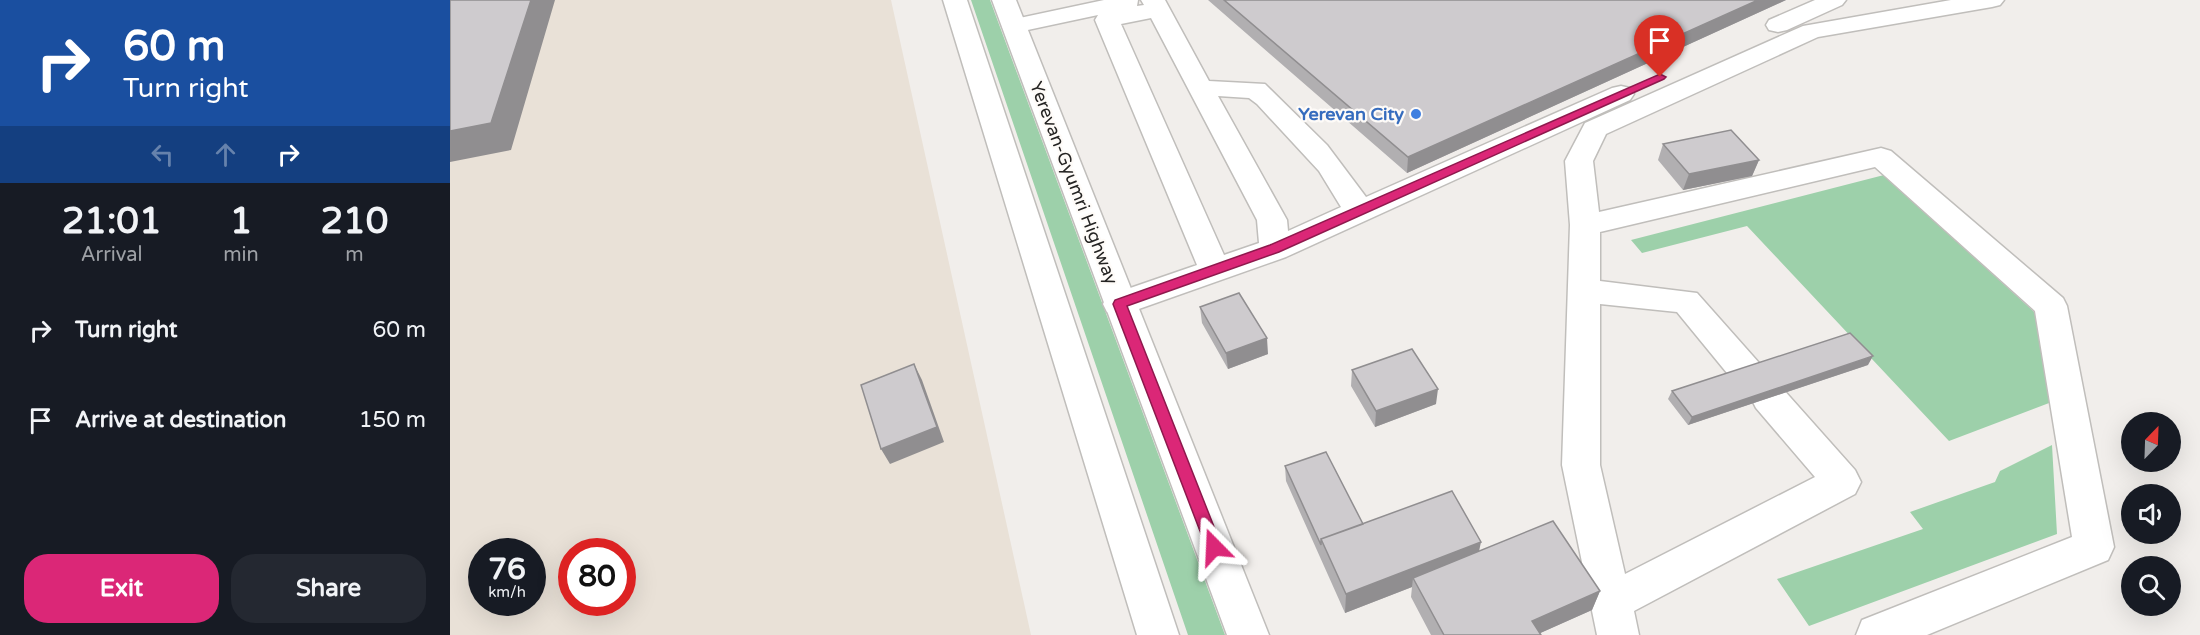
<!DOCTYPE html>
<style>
:root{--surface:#171b24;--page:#242831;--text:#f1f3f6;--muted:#9ea1a6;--accent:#db2777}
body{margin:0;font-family:"Varela Round",sans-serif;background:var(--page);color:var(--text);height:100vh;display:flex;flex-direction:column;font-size:22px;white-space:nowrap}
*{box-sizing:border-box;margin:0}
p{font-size:20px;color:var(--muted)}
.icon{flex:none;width:33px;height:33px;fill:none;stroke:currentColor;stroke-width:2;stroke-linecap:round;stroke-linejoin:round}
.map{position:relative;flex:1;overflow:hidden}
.side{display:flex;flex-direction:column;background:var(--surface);width:450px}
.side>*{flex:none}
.guide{background:#1a4fa0;color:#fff;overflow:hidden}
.needle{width:39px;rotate:23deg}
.controls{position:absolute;left:1671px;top:412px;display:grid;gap:12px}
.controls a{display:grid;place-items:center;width:60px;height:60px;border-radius:50%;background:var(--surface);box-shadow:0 6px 24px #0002;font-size:30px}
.speed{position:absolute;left:18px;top:538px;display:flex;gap:12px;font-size:30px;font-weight:700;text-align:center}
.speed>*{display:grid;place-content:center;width:78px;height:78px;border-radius:50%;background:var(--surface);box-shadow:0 6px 24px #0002;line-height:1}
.speed small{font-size:15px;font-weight:400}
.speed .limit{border:9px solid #d22;background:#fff;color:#111}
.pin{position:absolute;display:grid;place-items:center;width:51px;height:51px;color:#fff;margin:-62px -26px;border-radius:50% 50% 50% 0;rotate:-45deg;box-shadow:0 0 6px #0007}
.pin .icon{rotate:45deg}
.me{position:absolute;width:66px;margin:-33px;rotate:339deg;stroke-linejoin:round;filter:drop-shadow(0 0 4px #0008)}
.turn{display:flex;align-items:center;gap:21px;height:126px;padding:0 24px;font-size:27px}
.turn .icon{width:78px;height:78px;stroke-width:2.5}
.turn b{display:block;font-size:42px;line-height:51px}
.lanes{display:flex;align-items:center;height:57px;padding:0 24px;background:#0003;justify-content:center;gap:30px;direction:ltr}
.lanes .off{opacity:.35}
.eta{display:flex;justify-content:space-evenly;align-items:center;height:102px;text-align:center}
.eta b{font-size:36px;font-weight:700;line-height:42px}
.action{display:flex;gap:12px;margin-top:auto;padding:12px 24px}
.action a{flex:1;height:69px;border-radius:24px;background:var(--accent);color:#fff;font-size:24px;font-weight:700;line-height:69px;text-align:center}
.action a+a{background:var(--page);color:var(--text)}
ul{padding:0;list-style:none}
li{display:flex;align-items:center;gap:18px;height:90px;padding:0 24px}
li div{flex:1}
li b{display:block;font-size:22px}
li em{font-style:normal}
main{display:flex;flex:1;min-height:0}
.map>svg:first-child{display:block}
.built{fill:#e9e1d7;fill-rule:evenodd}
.green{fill:#9dd0aa}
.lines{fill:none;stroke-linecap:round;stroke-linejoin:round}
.minor-casing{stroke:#c0bebb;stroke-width:3}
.highway-casing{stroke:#c0bebb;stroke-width:3}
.minor{fill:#fff;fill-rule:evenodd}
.highway{fill:#fff;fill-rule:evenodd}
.wall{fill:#b1afb1}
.shaded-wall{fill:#908e90}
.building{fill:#cecbce;stroke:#908e90;stroke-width:1.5}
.route{fill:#db2777;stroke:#8e194d;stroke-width:1.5}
.shop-dot{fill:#3f7fe0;stroke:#fefbf8;stroke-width:2}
.labels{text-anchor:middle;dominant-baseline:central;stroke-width:4.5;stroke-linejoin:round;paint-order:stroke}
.shop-label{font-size:18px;font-weight:bold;fill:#366cbe;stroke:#fefbf8;text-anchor:end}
.street-label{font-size:18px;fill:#252423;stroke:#fefbf8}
</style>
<main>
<section class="side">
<div class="guide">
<div class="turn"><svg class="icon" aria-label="right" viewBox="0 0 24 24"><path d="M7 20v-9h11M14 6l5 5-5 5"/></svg><div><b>60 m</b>Turn right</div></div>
<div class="lanes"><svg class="icon off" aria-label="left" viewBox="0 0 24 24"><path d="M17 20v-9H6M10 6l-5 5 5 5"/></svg><svg class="icon off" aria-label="ahead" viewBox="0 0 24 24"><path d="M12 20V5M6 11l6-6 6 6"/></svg><svg class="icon" aria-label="right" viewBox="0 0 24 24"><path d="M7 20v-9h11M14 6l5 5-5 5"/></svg></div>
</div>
<div class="eta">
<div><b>21:01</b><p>Arrival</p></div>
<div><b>1</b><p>min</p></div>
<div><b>210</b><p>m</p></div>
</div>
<ul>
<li><svg class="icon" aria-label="right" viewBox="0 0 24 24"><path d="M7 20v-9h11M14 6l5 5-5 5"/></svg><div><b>Turn right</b></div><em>60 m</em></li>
<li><svg class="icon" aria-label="arrive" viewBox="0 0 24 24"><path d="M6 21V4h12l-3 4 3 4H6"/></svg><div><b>Arrive at destination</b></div><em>150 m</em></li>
</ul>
<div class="action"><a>Exit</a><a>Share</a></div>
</section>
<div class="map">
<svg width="1750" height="635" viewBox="0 0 1750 635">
<rect width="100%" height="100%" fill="#f1eeeb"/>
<path class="built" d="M0,0H441L581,635H0ZM32,552H82V603H32ZM122,552H172V603H122Z"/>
<path class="green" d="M521,0H540L775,635H738Z
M1434,175L1593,320L1607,400L1499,441L1297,226L1192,253L1181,240Z
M1602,445L1607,534L1359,626L1327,579L1473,529L1460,512L1545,482L1550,471Z"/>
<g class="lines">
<g class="minor-casing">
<path id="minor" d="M654,0H688L687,6L694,5L691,0H715L759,81L815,84L877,145L916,197L1162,88L1171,86L1180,88L1184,94L1180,100L836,257L669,316L657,312L653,304L657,296L747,265L645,20L648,15L564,33L555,31L552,26L555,21ZM701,18L807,220L809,243L774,255L671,24ZM768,96L799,98L807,104L869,171L891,207L838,231L837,220Z
M1365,0H1396L1392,5L1337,30L1328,32L1319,30L1316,25L1319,20Z
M1501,0H1554L1550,5L1542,7L1368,37L1156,134L1143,161L1149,212L1431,148L1441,151L1613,298L1617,306L1664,547L1658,560L1477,635H1406L1412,620L1622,537L1585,311L1425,167L1150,232V281L1247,293L1310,364L1315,374L1310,384L1298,388L1286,384L1227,312L1150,304V465L1175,574L1365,477L1306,408L1301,398L1306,388L1319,384L1332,388L1405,470L1411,482L1405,494L1184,611L1189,635H1147L1112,465L1120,225L1115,161L1135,123L1353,26Z"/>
</g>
<g class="highway-casing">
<path id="highway" d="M493,0H517L729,635H687Z
M542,0H566L819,635H777Z"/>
</g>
<use href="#minor" class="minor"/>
<use href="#highway" class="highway"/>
</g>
<path class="wall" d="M758,0H1336L957,173Z
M1213,144L1309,160L1302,176L1233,190L1208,160Z
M750,307L818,354L778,369L752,323Z
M1418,365L1238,425L1218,399L1222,391Z
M902,370L986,404L925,427L901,386Z
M835,466L913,524L1029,551L1150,591L1142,610L1090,633L1091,635H981L961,597L962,587L895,613L836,481Z"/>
<path class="shaded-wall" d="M81,0H105L61,150L0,162V131Z
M1308,0H1336L957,173L958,157Z
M1309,160L1302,176L1233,190L1239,174Z
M817,338L818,354L778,369L776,353Z
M1423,356L1418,365L1238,425L1242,417Z
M464,364L472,380L494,442L440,464L431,449Z
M988,389L986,404L925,427L926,411Z
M1031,542L1027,561L963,578L962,587L895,613L896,594Z
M1150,591L1142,610L1086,635L1082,621Z"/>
<path class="building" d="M0,0H81L41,123L0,131Z
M774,0H1308L958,157Z
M1281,130L1309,160L1239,174L1213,144Z
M789,293L817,338L776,353L750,307Z
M1400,333L1423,356L1242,417L1222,391Z
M962,349L988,389L926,411L902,370Z
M464,364L487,427L431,449L411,385Z
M876,452L913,524L871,539V545L835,466Z
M1002,491L1031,542L896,594L871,539Z
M1103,521L1150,591L1082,621L1091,635H994L963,578Z"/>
<path class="route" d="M1210,74L1216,77L1214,79L829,252L677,306L772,547L770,552L764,554L758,552L663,304L665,300L820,245Z"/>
<circle class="shop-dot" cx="966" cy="114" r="6"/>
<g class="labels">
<g class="shop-label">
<text x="954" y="114">Yerevan City</text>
</g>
<g class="street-label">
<text transform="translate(624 183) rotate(69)">Yerevan-Gyumri Highway</text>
</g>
</g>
</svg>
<div class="controls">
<a><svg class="needle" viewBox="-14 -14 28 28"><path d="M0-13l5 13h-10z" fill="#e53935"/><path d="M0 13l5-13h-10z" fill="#9ea1a6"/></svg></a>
<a><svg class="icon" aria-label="sound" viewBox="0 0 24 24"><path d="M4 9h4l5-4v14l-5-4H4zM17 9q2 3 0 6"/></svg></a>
<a><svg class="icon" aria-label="search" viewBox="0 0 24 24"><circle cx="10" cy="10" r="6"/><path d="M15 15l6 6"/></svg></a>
</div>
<div class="speed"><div>76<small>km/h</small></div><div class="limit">80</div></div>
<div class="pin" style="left:1210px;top:77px;background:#d93025"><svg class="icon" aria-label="arrive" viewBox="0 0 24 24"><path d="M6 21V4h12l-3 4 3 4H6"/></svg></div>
<svg class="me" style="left:764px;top:547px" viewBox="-20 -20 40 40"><path d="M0-17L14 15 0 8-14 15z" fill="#db2777" stroke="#fff" stroke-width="4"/></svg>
</div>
</main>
